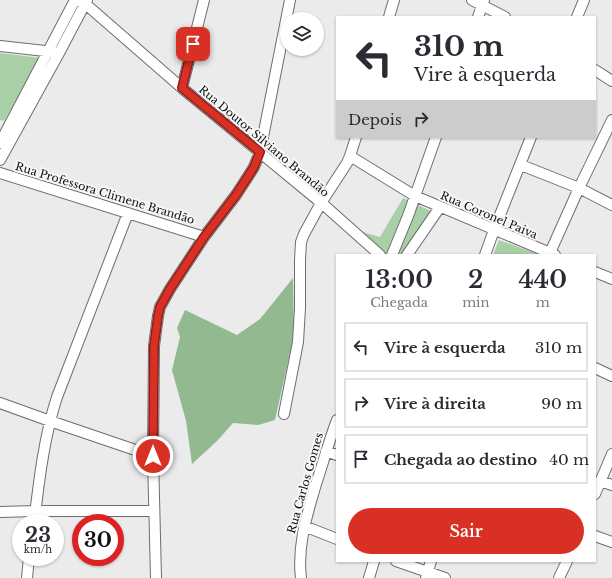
<!DOCTYPE html>
<html lang="pt">
<meta charset="utf-8">
<style>
:root{--surface:#fff;--page:#f7f7f7;--text:#2b2b33;--muted:#7c7c81;--line:#e1e1e2;--accent:#d93025}
body{margin:0;font-family:"Libre Baskerville",serif;background:var(--page);color:var(--text);height:100vh;display:flex;flex-direction:column;font-size:15px;white-space:nowrap}
*{box-sizing:border-box;margin:0}
p{font-size:13px;color:var(--muted)}
.icon{flex:none;width:22px;height:22px;fill:none;stroke:currentColor;stroke-width:2;stroke-linecap:round;stroke-linejoin:round}
.map{position:relative;flex:1;overflow:hidden}
.panel{position:absolute;left:336px;top:254px;width:260px;height:308px;display:flex;flex-direction:column;background:var(--surface);border-radius:0px;box-shadow:0 1px 3px #0004}
.panel>*{flex:none}
.top-card{position:absolute;left:336px;top:16px;width:260px;height:122px;border-radius:0px;box-shadow:0 1px 3px #0004;background:#fff;color:var(--text);overflow:hidden}
.fabs{position:absolute;left:280px;top:12px;display:grid;gap:8px}
.fabs a{display:grid;place-items:center;width:44px;height:44px;border-radius:50%;background:var(--surface);box-shadow:0 1px 3px #0004;font-size:20px}
.speed{position:absolute;left:12px;top:514px;display:flex;gap:8px;font-size:20px;font-weight:700;text-align:center}
.speed>*{display:grid;place-content:center;width:52px;height:52px;border-radius:50%;background:var(--surface);box-shadow:0 1px 3px #0004;line-height:1}
.speed small{font-size:10px;font-weight:400}
.speed .limit{border:6px solid #d22;background:#fff;color:#111}
.pin{position:absolute;display:grid;place-items:center;width:34px;height:34px;color:#fff;margin:-17px;border-radius:8px;box-shadow:0 2px 6px #0006}
.me{position:absolute;width:44px;margin:-22px;rotate:0deg;stroke-linejoin:round;filter:drop-shadow(0 0 3px #0008)}
.turn{display:flex;align-items:center;gap:14px;height:84px;padding:0 12px;font-size:18px}
.turn .icon{width:52px;height:52px;stroke-width:2.5}
.turn b{display:block;font-size:28px;line-height:34px}
.then{display:flex;align-items:center;height:38px;padding:0 12px;background:#0003;gap:8px;font-size:15px}
.eta{display:flex;justify-content:space-evenly;align-items:center;height:68px;text-align:center}
.eta b{font-size:24px;font-weight:600;line-height:28px}
.action{display:flex;gap:8px;margin-top:auto;padding:8px 12px}
.action a{flex:1;height:46px;border-radius:24px;background:var(--accent);color:#fff;font-size:16px;font-weight:600;line-height:46px;text-align:center}
ul{padding:0;list-style:none}
li{display:flex;align-items:center;gap:12px;height:50px;margin:0 8px 6px;padding:0 4px;border:2px solid var(--line);border-radius:0px}
li div{flex:1}
li b{display:block;font-size:15px}
li em{font-style:normal}
.map>svg:first-child{display:block}
.green{fill:#a9cfa7}
.forest{fill:#92b990}
.lines{fill:none;stroke-linecap:round;stroke-linejoin:round}
.minor-casing{stroke:#6e6e6f;stroke-width:12}
.minor{stroke:#fff;stroke-width:10}
.route-casing{stroke:#8d1f18;stroke-width:10}
.route{stroke:#d93025;stroke-width:7}
.labels{text-anchor:middle;dominant-baseline:central;stroke-width:4;stroke-linejoin:round;paint-order:stroke}
.street-label{font-size:11px;fill:#0d0d0d;stroke:#f8f8fa}
</style>
<div class="map">
<svg width="612" height="578" viewBox="0 0 612 578">
<rect width="100%" height="100%" fill="#ebebec"/>
<path class="green" d="M0,53L41,58L4,121L0,120Z
M403,198L433,212L402,255H385L359,231L380,237Z
M499,240L541,255H493Z"/>
<path class="forest" d="M293,278L294,335L275,420L258,425L233,423L217,441L192,464L186,421L172,370L180,337L177,328L185,310L237,335L260,319Z"/>
<g class="lines">
<g class="minor-casing">
<path id="minor" d="M77,0L89,7L182,88L325,206L380,255
M472,0L505,17
M389,17L394,0
M478,17L484,0
M577,17L584,0
M0,46L54,52
M595,70L612,81
M182,88L204,0
M0,143L75,0
M350,156L415,196L555,255
M0,160L59,53L87,0
M521,165L579,188L612,205
M0,173L204,237
M392,255L408,216L436,137
M407,255L440,207
M485,255L494,230L531,137
M549,255L579,188L612,120
M595,272L612,279
M595,368L612,376
M0,403L50,421L153,456
M284,414L298,342L300,308V260L301,242L304,234L321,203L347,163L350,156L356,137
M326,451L337,455
M600,481L612,485
M595,494L612,454
M0,512L35,511H154
M34,523C39,481 44,437 57,397L128,213
M304,526L337,539
M595,536L612,542
M396,561L445,578
M27,578L29,557
M156,578L153,456L154,346L158,316L160,307L170,289L204,237L236,195L249,175L254,167L260,152L290,0
M301,578C297,545 307,515 316,484C323,463 329,441 337,420
M369,578L374,561
M426,578L431,561
M559,578L567,561"/>
</g>
<use href="#minor" class="minor"/>
</g>
<g class="lines">
<g class="route-casing">
<path id="route" d="M153,456L154,346L158,316L160,307L170,289L204,237L236,195L249,175L254,167L260,152L182,88L193,44"/>
</g>
<use href="#route" class="route"/>
</g>
<g class="labels">
<g class="street-label">
<text transform="translate(264 141) rotate(40)">Rua Doutor Silviano Brandão</text>
<text transform="translate(105 193) rotate(17)">Rua Professora Climene Brandão</text>
<text transform="translate(489 215) rotate(23)">Rua Coronel Paiva</text>
<text transform="translate(305 483) rotate(-74)">Rua Carlos Gomes</text>
</g>
</g>
</svg>
<div class="fabs">
<a><svg class="icon" aria-label="layers" viewBox="0 0 24 24"><path d="M12 4l9 5-9 5-9-5zM3 14l9 5 9-5"/></svg></a>
</div>
<div class="speed"><div>23<small>km/h</small></div><div class="limit">30</div></div>
<div class="pin" style="left:193px;top:44px;background:#d93025"><svg class="icon" aria-label="arrive" viewBox="0 0 24 24"><path d="M6 21V4h12l-3 4 3 4H6"/></svg></div>
<svg class="me" style="left:153px;top:456px" viewBox="-20 -20 40 40"><circle r="17" fill="#d93025" stroke="#fff" stroke-width="3"/><path d="M0-11L8 9 0 5-8 9z" fill="#fff"/></svg>
<div class="top-card">
<div class="turn"><svg class="icon" aria-label="left" viewBox="0 0 24 24"><path d="M17 20v-9H6M10 6l-5 5 5 5"/></svg><div><b>310 m</b>Vire à esquerda</div></div>
<div class="then">Depois<svg class="icon" aria-label="right" viewBox="0 0 24 24"><path d="M7 20v-9h11M14 6l5 5-5 5"/></svg></div>
</div>
<section class="panel">
<div class="eta">
<div><b>13:00</b><p>Chegada</p></div>
<div><b>2</b><p>min</p></div>
<div><b>440</b><p>m</p></div>
</div>
<ul>
<li><svg class="icon" aria-label="left" viewBox="0 0 24 24"><path d="M17 20v-9H6M10 6l-5 5 5 5"/></svg><div><b>Vire à esquerda</b></div><em>310 m</em></li>
<li><svg class="icon" aria-label="right" viewBox="0 0 24 24"><path d="M7 20v-9h11M14 6l5 5-5 5"/></svg><div><b>Vire à direita</b></div><em>90 m</em></li>
<li><svg class="icon" aria-label="arrive" viewBox="0 0 24 24"><path d="M6 21V4h12l-3 4 3 4H6"/></svg><div><b>Chegada ao destino</b></div><em>40 m</em></li>
</ul>
<div class="action"><a>Sair</a></div>
</section>
</div>
